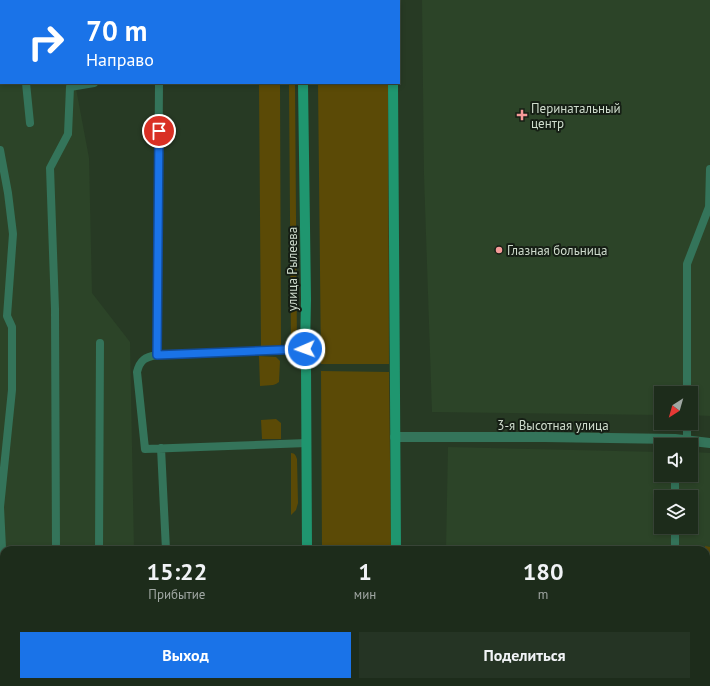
<!DOCTYPE html>
<html lang="ru">
<meta charset="utf-8">
<style>
:root{--surface:#1d2c1b;--page:#253424;--text:#f1f3f6;--muted:#a0a7a3;--line:#3b483a;--accent:#1a73e8}
body{margin:0;font-family:"PT Sans",sans-serif;background:var(--page);color:var(--text);height:100vh;display:flex;flex-direction:column;font-size:15px;white-space:nowrap}
*{box-sizing:border-box;margin:0}
p{font-size:13px;color:var(--muted)}
.icon{flex:none;width:22px;height:22px;fill:none;stroke:currentColor;stroke-width:2;stroke-linecap:round;stroke-linejoin:round}
.map{position:relative;flex:1;overflow:hidden}
.drawer{position:absolute;left:0px;top:546px;width:710px;height:140px;display:flex;flex-direction:column;background:var(--surface);border-radius:12px 12px 0 0;box-shadow:0 2px 6px #0003,0 0 0 1px var(--line)}
.drawer>*{flex:none}
.guide{position:absolute;left:0px;top:0px;width:400px;height:84px;box-shadow:0 2px 6px #0003,0 0 0 1px var(--line);background:#1a73e8;color:#fff;overflow:hidden}
.needle{width:26px;rotate:217deg}
.fabs{position:absolute;left:654px;top:386px;display:grid;gap:8px}
.fabs a{display:grid;place-items:center;width:44px;height:44px;border-radius:0px;background:var(--surface);box-shadow:0 2px 6px #0003,0 0 0 1px var(--line);font-size:20px}
.pin{position:absolute;display:grid;place-items:center;width:34px;height:34px;color:#fff;margin:-17px;border:2px solid #fff;border-radius:50%;box-shadow:0 1px 4px #0007}
.me{position:absolute;width:44px;margin:-22px;rotate:268deg;stroke-linejoin:round;filter:drop-shadow(0 0 3px #0008)}
.turn{display:flex;align-items:center;gap:14px;height:84px;padding:0 20px;font-size:18px}
.turn .icon{width:52px;height:52px;stroke-width:2.5}
.turn b{display:block;font-size:28px;line-height:34px}
.eta{display:flex;justify-content:space-evenly;align-items:center;height:68px;text-align:center}
.eta b{font-size:24px;font-weight:600;line-height:28px}
.button{display:flex;gap:8px;margin-top:auto;padding:8px 20px}
.button a{flex:1;height:46px;border-radius:0px;background:var(--accent);color:#fff;font-size:16px;font-weight:600;line-height:46px;text-align:center}
.button a+a{background:var(--page);color:var(--text)}
.map>svg:first-child{display:block}
.built{fill:#2c4428;fill-rule:evenodd}
.green{fill:#5b4a06}
.lines{fill:none;stroke-linecap:round;stroke-linejoin:round}
.service{stroke:#34745a;stroke-width:8}
.minor{stroke:#34745a;stroke-width:10}
.secondary{stroke:#1f966f;stroke-width:10}
.route-casing{stroke:#114b97;stroke-width:10}
.route{stroke:#1a73e8;stroke-width:7}
.poi-dot{fill:#f59b98;stroke:#161f15;stroke-width:1.5}
.labels{text-anchor:middle;dominant-baseline:central;stroke-width:4;stroke-linejoin:round;paint-order:stroke}
.poi-label{font-size:13px;fill:#cfdccd;stroke:#161f15;text-anchor:start}
.street-label{font-size:13px;fill:#cfdccd;stroke:#161f15}
</style>
<div class="map">
<svg width="710" height="686" viewBox="0 0 710 686">
<rect width="100%" height="100%" fill="#273a24"/>
<path class="built" d="M422,0H710V416L691,415V393H661V415L432,412L424,175Z
M0,31H1V83H75L89,158L92,293L130,342L134,550H4V682H137L133,686H0Z
M448,447L661,452V475H691V452L710,453V686H444L445,682H706V550H446ZM661,497H691V527H661Z"/>
<path class="green" d="M318,0H388V1H318Z
M259,83H280L281,348H261Z
M289,83H295L297,347H291Z
M318,83H388L389,364H321Z
M259,356L276,357L280,361L279,382L276,384L273,385L260,386Z
M321,371L389,372L391,550H322Z
M276,419L281,423V439H262L261,420Z
M291,453C295,453 296,456 297,459L298,503L296,510L291,515Z
M705,546L710,547V596L706,595V550H705Z
M706,681H710V686H679V682H706Z
M327,682H385L381,686H330Z"/>
<g class="lines">
<path class="service" d="M42,0V1
M102,0V1
M61,1L62,0
M0,28L1,29
M26,83L30,123
M159,83L157,355L305,349
M0,150L8,193L13,234L7,316L12,327V390L0,507L4,589
M157,355C145,357 140,360 137,372L145,449L307,443
M687,393V264L709,207L710,169
M687,423V440
M161,448L166,550
M675,475V497
M675,527V550
M56,550L55,309L50,168L68,134L70,87L94,83
M99,550L100,343
M17,682V686
M57,682V686
M100,682V686
M173,682V686"/>
<path class="minor" d="M395,437H544L675,439L710,443"/>
<path class="secondary" d="M392,0V1
M303,1V0
M303,83L306,299L305,349L306,366L307,550
M393,83L396,550
M307,682V686
M397,682V686"/>
</g>
<g class="lines">
<g class="route-casing">
<path id="route" d="M159,131L157,355L305,349"/>
</g>
<use href="#route" class="route"/>
</g>
<g class="poi-dot">
<path d="M520 109h4v4h4v4h-4v4h-4v-4h-4v-4h4z"/>
<circle cx="499" cy="250" r="4"/>
</g>
<g class="labels">
<g class="poi-label">
<text x="531" y="108">Перинатальный<tspan x="531" dy="15">центр</tspan></text>
<text x="507" y="250">Глазная больница</text>
</g>
<g class="street-label">
<text transform="translate(292 269) rotate(-90)">улица Рылеева</text>
<text x="553" y="425">3-я Высотная улица</text>
</g>
</g>
</svg>
<div class="fabs">
<a><svg class="needle" viewBox="-14 -14 28 28"><path d="M0-13l5 13h-10z" fill="#e53935"/><path d="M0 13l5-13h-10z" fill="#a0a7a3"/></svg></a>
<a><svg class="icon" aria-label="sound" viewBox="0 0 24 24"><path d="M4 9h4l5-4v14l-5-4H4zM17 9q2 3 0 6"/></svg></a>
<a><svg class="icon" aria-label="layers" viewBox="0 0 24 24"><path d="M12 4l9 5-9 5-9-5zM3 14l9 5 9-5"/></svg></a>
</div>
<div class="pin" style="left:159px;top:131px;background:#d93025"><svg class="icon" aria-label="arrive" viewBox="0 0 24 24"><path d="M6 21V4h12l-3 4 3 4H6"/></svg></div>
<svg class="me" style="left:305px;top:349px" viewBox="-20 -20 40 40"><circle r="17" fill="#1a73e8" stroke="#fff" stroke-width="3"/><path d="M0-11L8 9 0 5-8 9z" fill="#fff"/></svg>
<div class="guide">
<div class="turn"><svg class="icon" aria-label="right" viewBox="0 0 24 24"><path d="M7 20v-9h11M14 6l5 5-5 5"/></svg><div><b>70 m</b>Направо</div></div>
</div>
<section class="drawer">
<div class="eta">
<div><b>15:22</b><p>Прибытие</p></div>
<div><b>1</b><p>мин</p></div>
<div><b>180</b><p>m</p></div>
</div>
<div class="button"><a>Выход</a><a>Поделиться</a></div>
</section>
</div>
